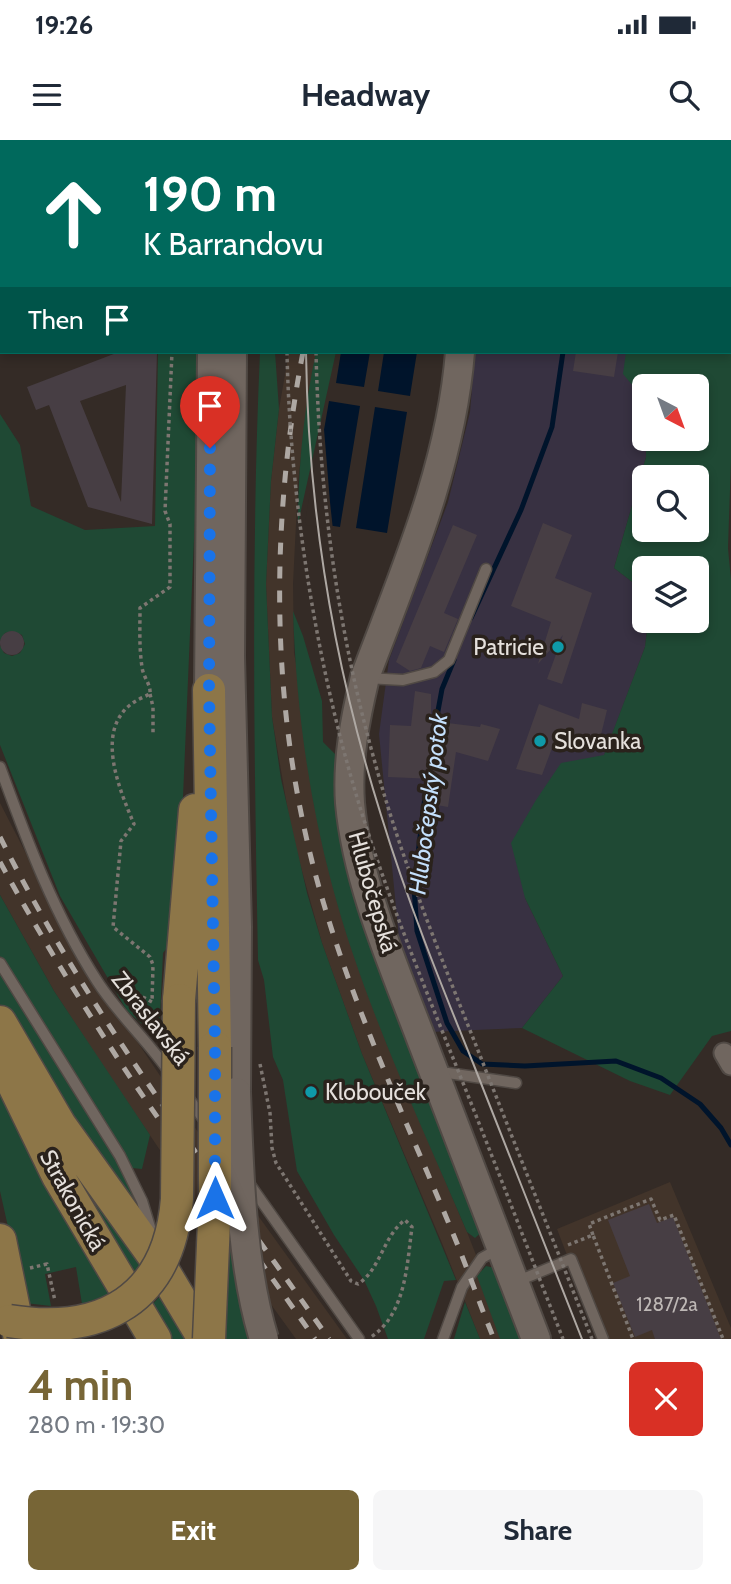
<!DOCTYPE html>
<meta charset="utf-8">
<style>
:root{--surface:#fff;--page:#f6f6f7;--text:#1f2937;--muted:#747a83;--accent:#776536}
body{margin:0;font-family:Cabin,sans-serif;background:var(--page);color:var(--text);height:100vh;display:flex;flex-direction:column;font-size:26px;white-space:nowrap}
*{box-sizing:border-box;margin:0}
p{font-size:23px;color:var(--muted)}
.icon{flex:none;width:38px;height:38px;fill:none;stroke:currentColor;stroke-width:2;stroke-linecap:round;stroke-linejoin:round}
.map{position:relative;height:1199px;overflow:hidden}
.details{display:flex;flex-direction:column;background:var(--surface);flex:1}
.details>*{flex:none}
.top-card{position:absolute;left:0px;top:0px;width:732px;height:214px;box-shadow:0 4px 10px #0003;background:#00695c;color:#fff;overflow:hidden}
.needle{width:46px;rotate:139deg}
.fabs{position:absolute;left:632px;top:234px;display:grid;gap:14px}
.fabs a{display:grid;place-items:center;width:77px;height:77px;border-radius:10px;background:var(--surface);box-shadow:0 4px 10px #0003;font-size:35px}
.pin{position:absolute;display:grid;place-items:center;width:60px;height:60px;color:#fff;margin:-72px -30px;border-radius:50% 50% 50% 0;rotate:-45deg;box-shadow:0 0 7px #0007}
.pin .icon{rotate:45deg}
.me{position:absolute;width:77px;margin:-38px;rotate:0deg;stroke-linejoin:round;filter:drop-shadow(0 0 5px #0008)}
.turn{display:flex;align-items:center;gap:24px;height:147px;padding:0 28px;font-size:32px}
.turn .icon{width:91px;height:91px;stroke-width:2.5}
.turn b{display:block;font-size:49px;line-height:60px}
.then{display:flex;align-items:center;height:66px;padding:0 28px;background:#0003;gap:14px;font-size:26px}
.round{display:grid;place-items:center;flex:none;width:74px;height:74px;border-radius:10px;background:var(--page)}
.summary{display:flex;align-items:center;justify-content:space-between;height:119px;padding:0 28px}
h1{font-size:42px;font-weight:700;line-height:52px;color:var(--accent)}
.primary-button{display:flex;gap:14px;margin-top:auto;padding:14px 28px}
.primary-button a{flex:1;height:80px;border-radius:10px;background:var(--accent);color:#fff;font-size:28px;font-weight:700;line-height:80px;text-align:center}
.primary-button a+a{background:var(--page);color:var(--text)}
.status{display:flex;justify-content:space-between;align-items:center;height:49px;padding:0 35px;background:var(--surface);direction:ltr}
.status svg{height:19px;fill:currentColor}
header{display:flex;justify-content:space-between;align-items:center;height:91px;padding:0 28px;background:var(--surface);font-size:32px;font-weight:700}
.map>svg:first-child{display:block}
.built{fill:#42342a}
.industrial{fill:#383142}
.green{fill:#1f4934;fill-rule:evenodd}
.water{fill:#00142b}
.pier{fill:#342b26}
.lines{fill:none;stroke-linecap:round;stroke-linejoin:round}
.stream{stroke:#00142b;stroke-width:5}
.building{fill:#473e44;fill-rule:evenodd}
.lane-casing{stroke:#504944;stroke-width:13}
.street-casing{stroke:#504944;stroke-width:23}
.secondary-casing{stroke:#504944;stroke-width:32}
.primary-casing{stroke:#504944;stroke-width:35}
.path{stroke:#7d7671;stroke-width:3.5;stroke-dasharray:3.5 3.5;stroke-linecap:butt}
.lane{stroke:#70665f;stroke-width:10}
.street{stroke:#70665f;stroke-width:19}
.secondary{stroke:#70665f;stroke-width:28}
.primary{stroke:#8d7648;stroke-width:32}
.tram{stroke:#aea8a3;stroke-width:2}
.rail{stroke:#aea8a3;stroke-width:5;stroke-dasharray:12 12;stroke-linecap:butt}
.secondary-bridge-casing{stroke:#504944;stroke-width:32;stroke-linecap:butt}
.primary-bridge-casing{stroke:#504944;stroke-width:35;stroke-linecap:butt}
.path-bridge{stroke:#7d7671;stroke-width:3.5;stroke-dasharray:3.5 3.5;stroke-linecap:butt}
.secondary-bridge{stroke:#70665f;stroke-width:28}
.primary-bridge{stroke:#8d7648;stroke-width:32}
.route{stroke:#1a73e8;stroke-width:12;stroke-dasharray:0 21.6}
.culture-dot{fill:#0f9aa8;stroke:#2a221c;stroke-width:2.5}
.labels{text-anchor:middle;dominant-baseline:central;stroke-width:7;stroke-linejoin:round;paint-order:stroke}
.number-label{font-size:19px;fill:#beb8b6}
.poi-label{font-size:23px;fill:#e5e0dc;stroke:#2a221c;text-anchor:start}
.street-label{font-size:23px;fill:#e5e0dc;stroke:#2a221c}
.water-label{font-size:24px;font-style:italic;fill:#c4e0fc;stroke:#2a221c}
</style>
<div class="status"><b>19:26</b><svg viewBox="0 0 49 12"><path d="M0 12V9h3v3zM5 12V6h3v6zM10 12V3h3v9zM15 12V0h3v12zM26 1h20v11H26zM47 4h2v5h-2z"/></svg></div>
<header><svg class="icon" aria-label="menu" viewBox="0 0 24 24"><path d="M4 6h16M4 12h16M4 18h16"/></svg>Headway<svg class="icon" aria-label="search" viewBox="0 0 24 24"><circle cx="10" cy="10" r="6"/><path d="M15 15l6 6"/></svg></header>
<div class="map">
<svg width="731" height="1199" viewBox="0 0 731 1199">
<rect width="100%" height="100%" fill="#342b26"/>
<path class="built" d="M289,212H316L306,273L298,343L293,444L294,513L347,794L387,904L467,1092L509,1199H480L442,1103L362,914L322,803L292,695L272,577L266,444L271,341L279,269Z
M0,663L52,764L132,894L202,998L347,1199H296L168,1022L97,917L54,851L0,755Z
M670,1042L731,1188V1199H599L557,1089Z"/>
<path class="industrial" d="M475,212H630L627,238L644,259L646,317L614,428L644,451V481H648L645,507L604,616L525,758L563,836L522,888L430,892L400,808L379,594L389,520L448,362L470,272Z"/>
<path class="green" d="M582,0H731V320L728,408L731,440V891L712,896L670,955L630,941L522,888L563,836L525,758L511,703L536,660L561,623L604,615L645,507L648,481H696V429H644V451L614,428L646,317V299H696V247H644V259L623,234L626,212H730V2ZM644,338H696V390H644Z
M158,212H202L183,657L169,805L163,813L159,899L127,871L60,756L0,605V505L4,513L12,516L20,513L25,504L22,495L12,491L5,493L0,501V274L20,305L31,366L85,390L155,386Z
M260,212H275L279,269L271,341L266,444L272,577L281,639L307,753L322,803L362,914L456,1140L444,1141L424,1199H388L376,1166L364,1140L334,1095L297,1031L283,940L273,917L264,840L258,820C254,617 251,414 260,212Z
M316,212H336L298,384C298,327 304,268 316,212Z
M293,471L303,496L322,561L323,602L337,616L344,703L357,769L485,1089L475,1098L467,1092C419,979 364,865 332,745C308,655 296,564 293,471Z
M0,755L54,851L150,995L142,1029L132,1028L0,816Z
M0,832C53,917 114,1001 150,1094L21,906L0,864Z
M0,946L114,1153L82,1164L76,1127L45,1134L51,1166L25,1163L0,1051Z
M77,1037L140,1124L131,1136L74,1039Z
M223,1097L231,1109L238,1153L249,1199H218Z
M486,1126L495,1128L524,1199H500L477,1136Z
M161,1155L188,1199H170L150,1167Z
M465,1162L480,1199H454Z"/>
<path class="water" d="M341,212H370L364,247L336,243Z
M384,212H417L410,256L378,251Z
M329,261L360,266L340,387L308,382Z
M375,267L407,272L387,393L356,388Z"/>
<path class="pier" d="M323,277L330,362L333,390L307,385L305,382Z"/>
<g class="lines">
<path class="stream" d="M576,2V0
M471,478L521,370L552,287L563,212
M435,587L442,549L454,520
M428,632L414,747L417,791L447,883L463,911L482,924L525,926L616,921L661,938L700,964L721,988L731,1005"/>
</g>
<path class="building" d="M119,212H157L152,384L88,367L49,265L36,270L27,247ZM126,245L121,362L80,261Z
M576,212H618L614,237L573,231Z
M543,383L572,395L555,438L592,453L562,544L547,539L563,495L538,524L551,482L511,466Z
M453,385L477,395L444,473L458,479L444,512L430,506L421,528L410,531L396,522Z
M0 503a12 12 0 1 1 24 0a12 12 0 1 1-24 0Z
M415,551L431,554V581L480,587L481,584L500,589L488,621L456,612L448,667L431,664L435,639L388,637L390,585L411,586Z
M582,563L607,570L599,603L558,592L542,635L516,629L539,564L579,579Z
M649,1064L657,1083L673,1077L721,1199H655L652,1190L635,1197L613,1143L630,1136L608,1080Z"/>
<g class="lines">
<g class="lane-casing">
<path id="lane" d="M164,2V0
M366,538L403,540L434,532L449,520L486,429
M0,627C27,701 54,774 97,841C118,874 148,901 170,933
M0,823L120,1016L142,1061L153,1097
M440,936L448,933L516,943
M187,956L207,984
M248,1042L359,1199
M518,1141L571,1119L603,1199
M443,1199L462,1147L482,1118L500,1108"/>
</g>
<g class="street-casing">
<path id="street" d="M724,913L731,925"/>
</g>
<g class="secondary-casing">
<path id="secondary" d="M227,2V0
M248,2V0
M491,2V0
M232,212L230,517L237,787L236,952
M460,212C451,326 405,431 365,537C355,579 347,620 350,663C357,743 394,827 422,901C460,1001 498,1100 536,1199
M209,550L212,212"/>
</g>
<g class="primary-casing">
<path id="primary" d="M209,550L215,907
M179,860L195,670
M0,882L60,985L158,1122L204,1199
M4,925L58,1036L155,1199
M0,1100L20,1199"/>
</g>
<path class="path" d="M135,0V2
M296,2V0
M323,2V0
M150,554L153,567V593
M125,857L126,848L152,862L153,825L150,817L113,787L121,701L134,684C120,651 95,593 130,565C136,560 144,557 150,554C151,544 143,537 142,527C139,507 140,488 140,468L170,447V384L165,371L172,212
M260,924L270,973L272,1008L276,1023L351,1141L358,1144C381,1129 383,1096 405,1080L412,1087C407,1124 406,1174 371,1197
M593,1095L589,1084L651,1059L660,1080L674,1075L723,1199
M568,1105L593,1095L633,1199
M30,1128L47,1124L55,1161"/>
<use href="#lane" class="lane"/>
<use href="#street" class="street"/>
<use href="#secondary" class="secondary"/>
<use href="#primary" class="primary"/>
<path class="tram" d="M313,2V0
M306,212C308,368 334,526 381,675C407,760 440,842 473,923C509,1015 546,1107 582,1199"/>
<path class="rail" d="M375,2L376,0
M303,212C269,390 270,576 320,751C354,870 407,982 454,1096C468,1130 480,1165 494,1199
M0,697C90,877 214,1035 329,1199
M0,722C52,817 109,909 172,998
M231,1080L315,1199"/>
<g class="secondary-bridge-casing">
<path id="secondary-bridge" d="M236,952C239,1030 241,1124 264,1199"/>
</g>
<g class="primary-bridge-casing">
<path id="primary-bridge" d="M9,1181C103,1196 169,1159 177,1059L179,860
M209,1199L215,1058V907"/>
</g>
<path class="path-bridge" d="M287,212C290,363 318,536 364,680C392,768 427,853 461,938C496,1025 529,1112 563,1199
M316,212C319,349 337,487 374,619C402,722 442,820 481,918C518,1012 555,1105 592,1199"/>
<use href="#secondary-bridge" class="secondary-bridge"/>
<use href="#primary-bridge" class="primary-bridge"/>
</g>
<g class="lines">
<path class="route" d="M210,308L209,550L215,907V1058"/>
</g>
<g class="culture-dot">
<circle cx="558" cy="507" r="7"/>
<circle cx="540" cy="601" r="7"/>
<circle cx="311" cy="952" r="7"/>
</g>
<g class="labels">
<g class="number-label">
<text x="667" y="1164">1287/2a</text>
</g>
<g class="poi-label">
<text x="544" y="507" text-anchor="end">Patricie</text>
<text x="554" y="601">Slovanka</text>
<text x="325" y="952">Klobouček</text>
</g>
<g class="street-label">
<text transform="translate(373 752) rotate(74)">Hlubočepská</text>
<text transform="translate(151 878) rotate(52)">Zbraslavská</text>
<text transform="translate(73 1060) rotate(61)">Strakonická</text>
</g>
<g class="water-label">
<text transform="translate(428 664) rotate(-83)">Hlubočepský potok</text>
</g>
</g>
</svg>
<div class="fabs">
<a><svg class="needle" viewBox="-14 -14 28 28"><path d="M0-13l5 13h-10z" fill="#e53935"/><path d="M0 13l5-13h-10z" fill="#747a83"/></svg></a>
<a><svg class="icon" aria-label="search" viewBox="0 0 24 24"><circle cx="10" cy="10" r="6"/><path d="M15 15l6 6"/></svg></a>
<a><svg class="icon" aria-label="layers" viewBox="0 0 24 24"><path d="M12 4l9 5-9 5-9-5zM3 14l9 5 9-5"/></svg></a>
</div>
<div class="pin" style="left:210px;top:308px;background:#d93025"><svg class="icon" aria-label="arrive" viewBox="0 0 24 24"><path d="M6 21V4h12l-3 4 3 4H6"/></svg></div>
<svg class="me" style="left:215px;top:1058px" viewBox="-20 -20 40 40"><path d="M0-17L14 15 0 8-14 15z" fill="#1a73e8" stroke="#fff" stroke-width="4"/></svg>
<div class="top-card">
<div class="turn"><svg class="icon" aria-label="ahead" viewBox="0 0 24 24"><path d="M12 20V5M6 11l6-6 6 6"/></svg><div><b>190 m</b>K Barrandovu</div></div>
<div class="then">Then<svg class="icon" aria-label="arrive" viewBox="0 0 24 24"><path d="M6 21V4h12l-3 4 3 4H6"/></svg></div>
</div>
</div>
<section class="details">
<div class="summary"><div><h1>4 min</h1><p>280 m · 19:30</p></div><a class="round" style="background:#d93025;color:#fff"><svg class="icon" aria-label="close" viewBox="0 0 24 24"><path d="M6 6l12 12M18 6L6 18"/></svg></a></div>
<div class="primary-button"><a>Exit</a><a>Share</a></div>
</section>
